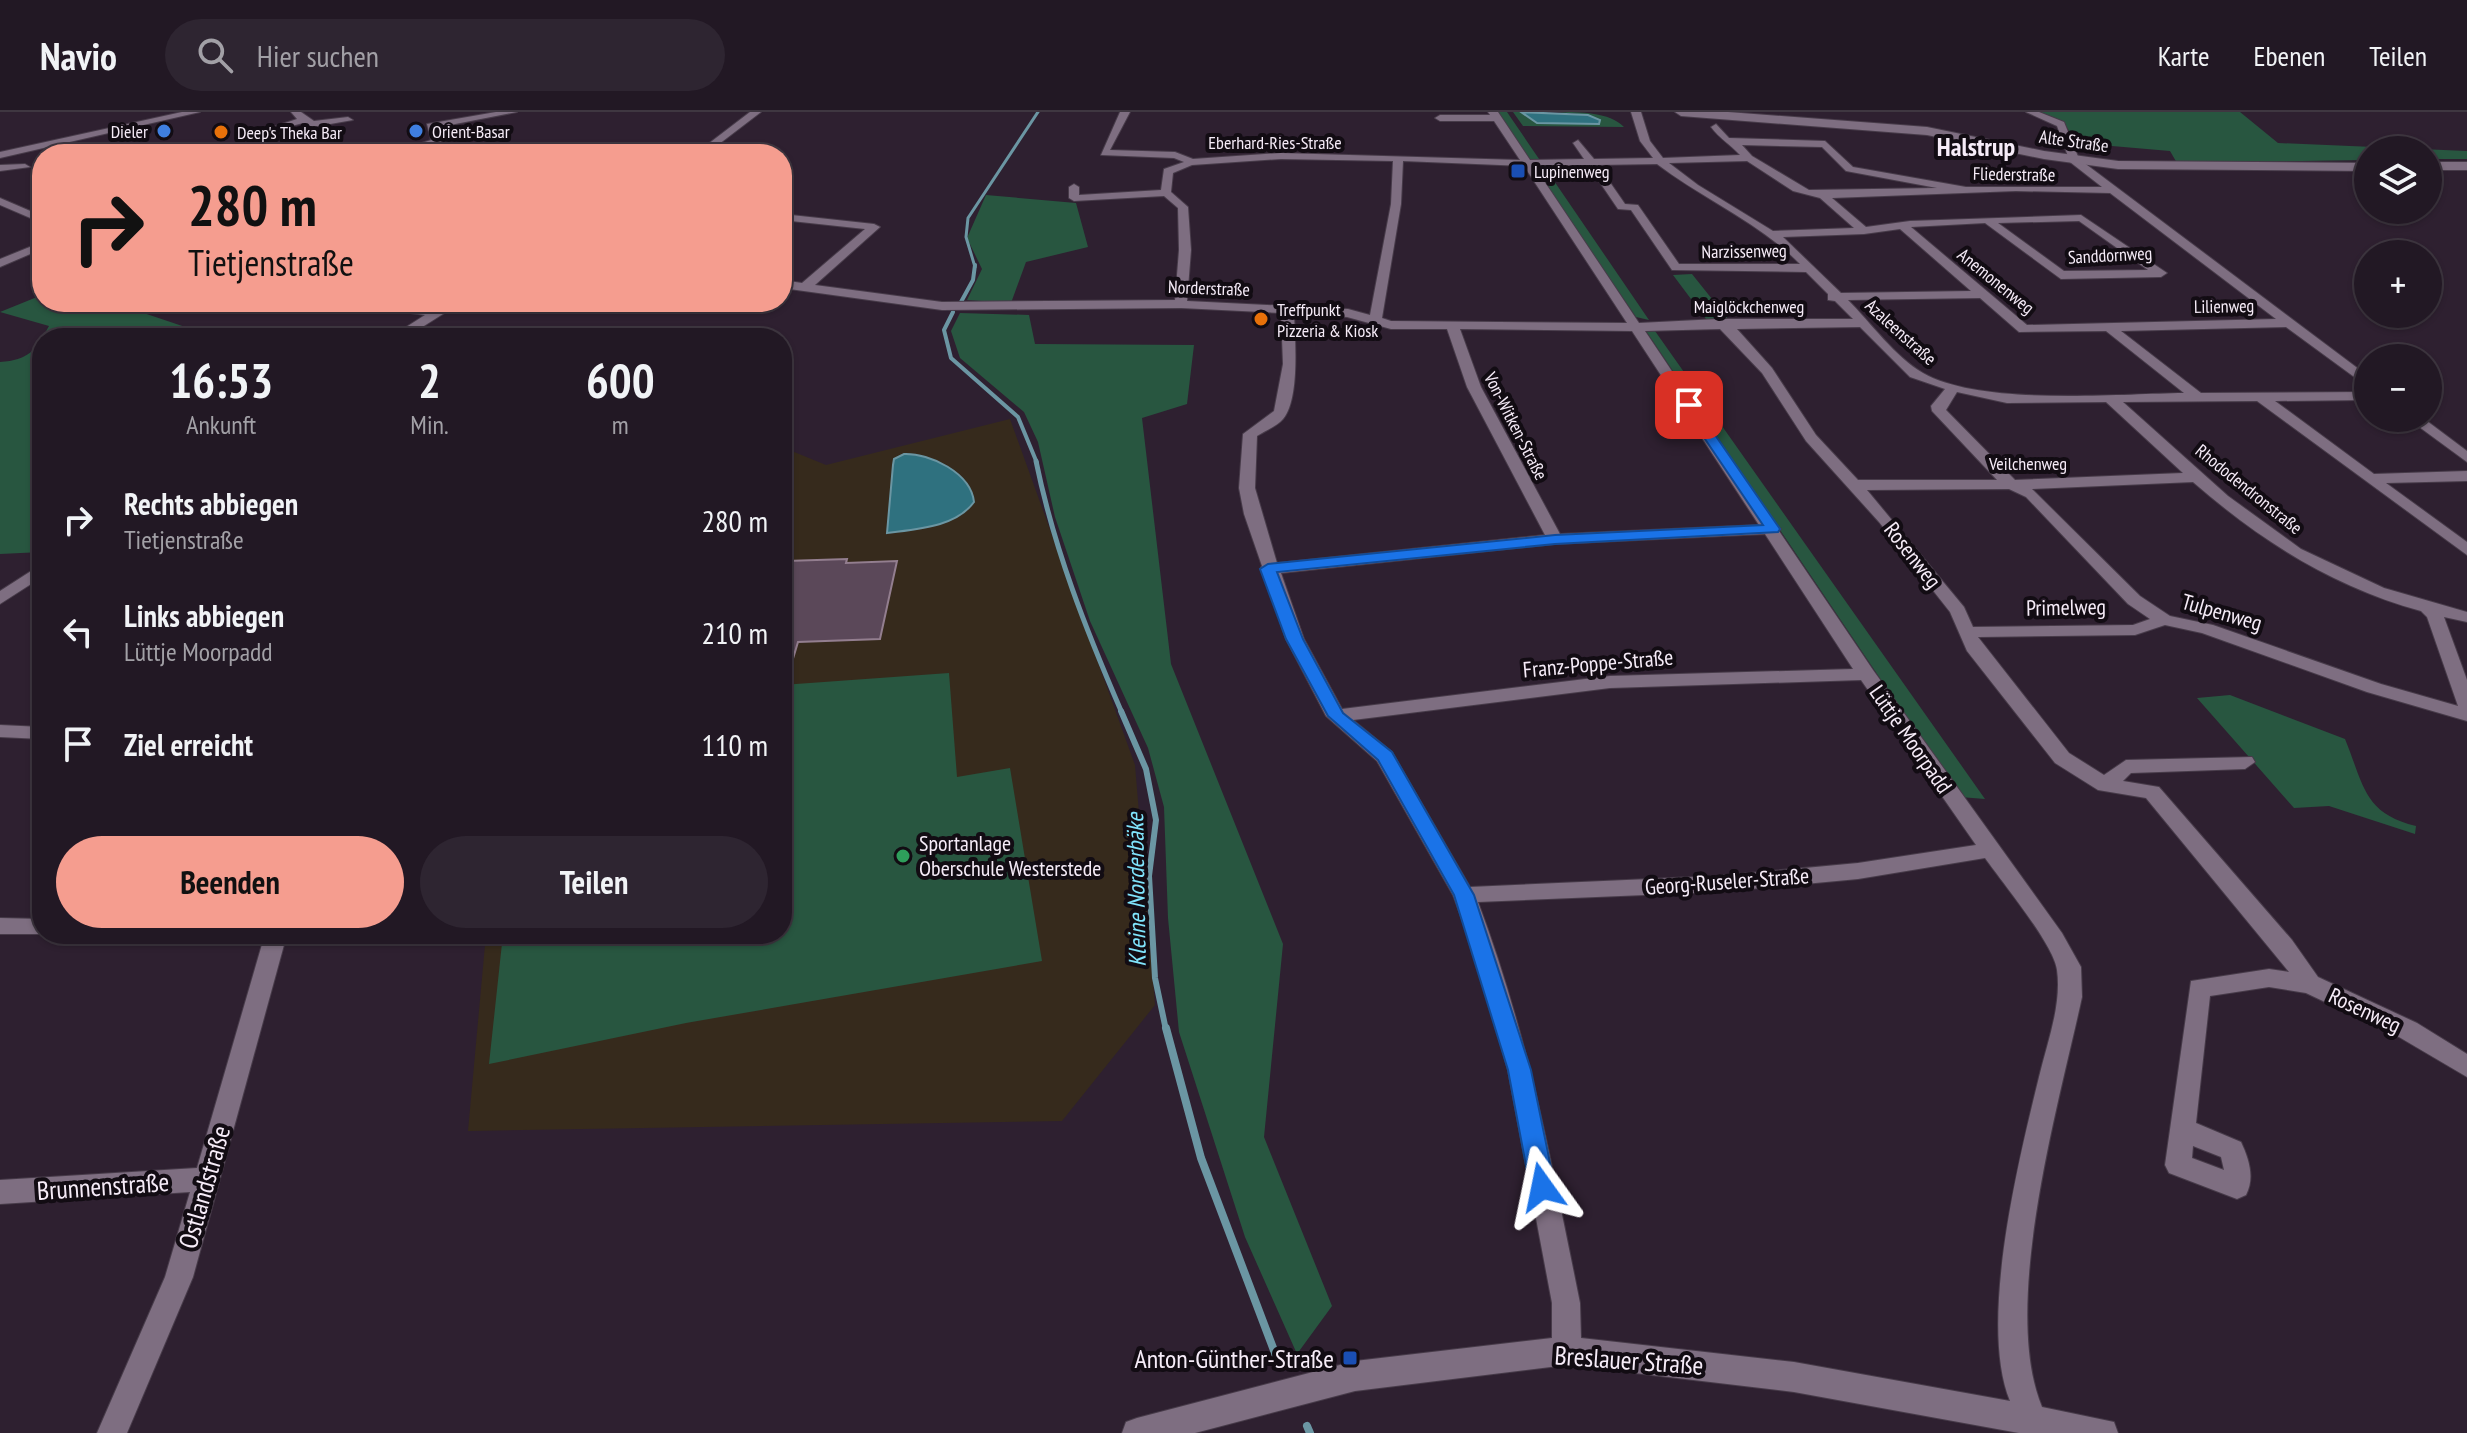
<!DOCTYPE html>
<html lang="de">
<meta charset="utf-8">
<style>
:root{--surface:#221824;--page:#2e2531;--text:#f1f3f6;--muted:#a2a0a6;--line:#3f3741;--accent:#f59d8f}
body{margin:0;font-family:"PT Sans Narrow",sans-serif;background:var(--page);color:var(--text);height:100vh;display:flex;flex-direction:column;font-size:30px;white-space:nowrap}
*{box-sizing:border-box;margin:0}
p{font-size:26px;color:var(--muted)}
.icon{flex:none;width:44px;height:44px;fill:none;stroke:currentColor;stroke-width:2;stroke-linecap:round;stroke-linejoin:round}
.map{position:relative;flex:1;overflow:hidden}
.details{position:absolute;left:32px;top:216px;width:760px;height:616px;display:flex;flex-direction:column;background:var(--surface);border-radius:32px;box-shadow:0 2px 6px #0004,0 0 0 2px var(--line)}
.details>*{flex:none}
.hud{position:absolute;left:32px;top:32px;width:760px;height:168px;border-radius:32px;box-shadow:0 2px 6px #0004,0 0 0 2px var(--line);background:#f59d8f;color:#111;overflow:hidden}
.tools{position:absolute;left:2354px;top:24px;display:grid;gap:16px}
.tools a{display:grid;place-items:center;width:88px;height:88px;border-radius:50%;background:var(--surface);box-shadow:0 2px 6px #0004,0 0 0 2px var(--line);font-size:40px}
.pin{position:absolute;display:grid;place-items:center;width:68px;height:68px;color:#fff;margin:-34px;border-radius:16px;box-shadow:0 4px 12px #0006}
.me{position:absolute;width:88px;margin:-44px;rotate:348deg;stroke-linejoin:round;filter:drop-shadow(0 0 6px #0008)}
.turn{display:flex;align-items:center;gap:28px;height:168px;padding:0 24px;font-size:36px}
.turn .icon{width:104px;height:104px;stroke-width:2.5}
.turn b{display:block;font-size:56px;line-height:68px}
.eta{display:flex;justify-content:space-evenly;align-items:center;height:136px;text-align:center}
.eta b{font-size:48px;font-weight:800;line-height:56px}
.cta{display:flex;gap:16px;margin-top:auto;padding:16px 24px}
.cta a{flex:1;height:92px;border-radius:48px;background:var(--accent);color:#111;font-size:32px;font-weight:800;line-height:92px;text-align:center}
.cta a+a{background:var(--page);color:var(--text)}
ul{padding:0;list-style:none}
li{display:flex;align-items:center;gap:24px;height:112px;padding:0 24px}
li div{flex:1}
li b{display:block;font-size:30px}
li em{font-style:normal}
header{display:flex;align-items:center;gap:48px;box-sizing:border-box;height:112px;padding:0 40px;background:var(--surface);border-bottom:2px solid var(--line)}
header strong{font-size:38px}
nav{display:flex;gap:44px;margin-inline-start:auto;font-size:28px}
.search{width:560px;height:72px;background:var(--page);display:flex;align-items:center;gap:20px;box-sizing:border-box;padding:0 28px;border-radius:44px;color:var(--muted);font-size:30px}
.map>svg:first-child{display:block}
.education{fill:#362a1c}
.green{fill:#285640}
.water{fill:#2f717f;stroke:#6b96a3;stroke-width:2}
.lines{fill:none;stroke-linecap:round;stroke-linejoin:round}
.stream-far4{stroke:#6b96a3;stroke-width:3}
.stream-far3{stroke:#6b96a3;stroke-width:4}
.stream-far2{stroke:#6b96a3;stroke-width:5}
.stream-far1{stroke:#6b96a3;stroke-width:6}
.stream{stroke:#6b96a3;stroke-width:8}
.building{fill:#5b4859;stroke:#937e8f;stroke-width:2}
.minor-casing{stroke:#473b49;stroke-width:2}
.tertiary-casing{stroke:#473b49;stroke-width:2}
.minor{fill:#7e6e81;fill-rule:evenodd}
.tertiary{fill:#7e6e81;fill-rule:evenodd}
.route{fill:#1a73e8;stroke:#114b97;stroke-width:2}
.shop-dot{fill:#3f7fe0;stroke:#120c13;stroke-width:3}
.food-dot{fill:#e8710a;stroke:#120c13;stroke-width:3}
.transit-dot{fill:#1a4fb4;stroke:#120c13;stroke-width:3}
.leisure-dot{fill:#2e9e5b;stroke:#120c13;stroke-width:3}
.labels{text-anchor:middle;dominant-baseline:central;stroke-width:8;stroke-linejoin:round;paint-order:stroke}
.far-poi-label{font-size:18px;fill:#f6ecf8;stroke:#120c13;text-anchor:start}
.far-street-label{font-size:18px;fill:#f6ecf8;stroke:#120c13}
.street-label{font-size:22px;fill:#f6ecf8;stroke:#120c13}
.poi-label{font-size:22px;fill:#f6ecf8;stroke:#120c13;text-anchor:start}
.water-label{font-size:24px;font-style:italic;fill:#80e4fc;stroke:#120c13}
.far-district-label{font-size:26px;font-weight:bold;fill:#f6ecf8;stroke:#120c13}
.near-street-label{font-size:26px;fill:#f6ecf8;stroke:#120c13}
.near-poi-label{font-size:26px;fill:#f6ecf8;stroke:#120c13;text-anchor:end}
</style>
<header>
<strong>Navio</strong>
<div class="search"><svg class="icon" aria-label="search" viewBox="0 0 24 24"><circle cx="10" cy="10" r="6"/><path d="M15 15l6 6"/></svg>Hier suchen</div>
<nav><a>Karte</a><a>Ebenen</a><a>Teilen</a></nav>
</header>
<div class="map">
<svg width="2467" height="1321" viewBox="0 0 2467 1321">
<rect width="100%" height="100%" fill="#2e2030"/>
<path class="education" d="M1010,307L1135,653L1155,893L1062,1009L468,1019L486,822H782V335L826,353Z"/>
<path class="green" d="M1496,0H1507L1649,208L1636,205Z
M1513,0H1521L1537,11L1598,12L1588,3L1558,0C1581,0 1609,0 1624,15L1523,14Z
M2037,0H2240L2278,31L2467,39V47H2428V38H2368V48L2177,51L2170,39L2077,31L2064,11Z
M986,83L1076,91L1088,135L1026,150L1011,191L967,188L982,157L967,126Z
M1692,162L1728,207H1706L1673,163Z
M42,183V190H111L212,224L42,226V440L0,442V250C29,248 35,239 49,214L0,200Z
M960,201L1029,203L1035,232L1194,233L1187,292L1142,306L1171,552L1283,832L1264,1025L1332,1194L1297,1242L1245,1125L1179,920L1168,806L1164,695L1148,636L1090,509L1055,405L1038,330L1024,300L960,246L951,219Z
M1646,219H1655L1985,687L1960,685Z
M949,561L957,665L1010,656L1042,849L686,911L489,952L503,822H782V573Z
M2230,583L2345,627C2364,673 2363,701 2416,714L2415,722L2329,694L2294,696L2197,586Z"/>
<path class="water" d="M1521,0L1588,3L1600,8L1599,12L1537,11Z
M904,342C930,341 971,361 974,390C956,415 917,417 887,421L893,353L894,347Z"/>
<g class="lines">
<path class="stream-far4" d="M975,155L966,125L968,106L1038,0"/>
<path class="stream-far3" d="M961,190L973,168L975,153
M953,200L944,218L951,246L1018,305L1037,351"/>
<path class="stream-far2" d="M1036,349C1054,437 1086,518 1122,601"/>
<path class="stream-far1" d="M1121,599L1146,657L1156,708L1149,764L1155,866L1166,918"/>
<path class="stream" d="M1166,916L1201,1046L1278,1249
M1307,1314L1310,1321"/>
</g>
<path class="building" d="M847,447L846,451L897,449L880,527L798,530L786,570H782V460L786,449Z"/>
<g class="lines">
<g class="minor-casing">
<path id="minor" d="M182,0H200L0,46V40Z
M291,0H301L314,9L348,5L353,8L313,15L303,11L273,19V15L297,7Z
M496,0H517L435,16L440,28L499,42C478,42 460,36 440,34C424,32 405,42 388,42L431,28L427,12Z
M750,0H761L706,42H695Z
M1120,0H1130L1110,38L1175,40L1193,47L1281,41L1520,48L1494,9H1440L1435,6L1440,3H1490L1488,0H1498L1530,48L1584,47L1573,31L1578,28L1594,47L1653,46L1640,29L1631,0H1641L1650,29L1663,46L1740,43C1730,32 1720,27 1711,15L1716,12L1729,26L1825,29L1853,55L1966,75H2102L2070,50L2057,14L2026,0H2039L2064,10L2079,47L2368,264V275L2286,215L2121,219L2201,281L2368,280V288L2275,289L2374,362L2467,359V369L2386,371L2467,430V443L2257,289L2123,290L2228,384L2301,437L2384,476L2467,500V510L2444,505L2467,568V609L2367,580L2202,521L2165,513L2135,523L1978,525L2069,641L2104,663L2126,648L2252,645L2255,650L2245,657L2131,661L2123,669L2159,675L2292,828L2318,865L2417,911L2467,942V965L2399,925L2306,881L2269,875L2210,884L2196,1011L2241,1030C2249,1047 2255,1066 2246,1083L2237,1087L2169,1061L2165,1053L2191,869L2269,857L2289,860L2146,686L2098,678L2055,651L1967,539L1950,500L1879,410L1806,329L1762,261L1720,217L1645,219L1775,413L1781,417L1779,419L1873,558L2062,821L2081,855L2082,885C2059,992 2000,1194 2042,1295L2114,1310L2118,1321H2019L1794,1280L1567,1253L1355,1279L1195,1321H1122L1126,1310L1137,1306L1355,1249L1552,1226V1191L1508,958L1475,842L1453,783L1377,649L1326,604L1286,527L1264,461L1260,457L1262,454L1244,402L1239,376L1243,322L1274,299L1283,252L1281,201L1181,196L942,198L782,176V168L802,171L865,117L782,108V102L874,112L880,115L815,173L942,190L1175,188L1179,138L1178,96L1164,84L1074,89L1069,86V75L1074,72L1079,75V83L1161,78L1164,57L1184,50L1174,46L1101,43ZM1742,33L1822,35L1846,59L1937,76L1809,78L1752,44ZM1281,47L1393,49L1391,92L1370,203L1348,197L1187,189L1191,138L1188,95L1171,80L1173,61L1192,53ZM1403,49L1524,54L1627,211L1391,209L1382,206L1401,92ZM1747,49L1793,79L1820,86L1854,116L1773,119L1698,73L1669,51ZM1657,52C1703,87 1760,111 1800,152H1679L1638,93L1625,92L1598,53ZM1588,53L1618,97L1631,98L1672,158L1806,160L1828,182V188L1835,189L1853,207H1718L1639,211L1534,54ZM2016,79L2110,81L2276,207L2027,213L1911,115L1985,111L2061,167L2161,165L2167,161L2081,103L1910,109L1866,115L1832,86ZM2079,109L2148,158L2064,159L1998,111ZM1900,117L1971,179L1841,181L1783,125L1864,122ZM1980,186L2019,220L2106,219L2184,281C2115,282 1981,294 1923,261C1895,245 1871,211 1848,188ZM1294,202L1347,205L1391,217H1447L1467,275L1545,423L1277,451L1255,376L1257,324C1265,319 1277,314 1283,307C1300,287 1295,227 1294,202ZM1860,215L1910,265L1945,277L1931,294L1932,299L1997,368H1858L1816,323L1772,256L1737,217ZM1460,217L1632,219L1759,413L1560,422L1481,275ZM1957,280L2007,291L2106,290L2183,361L2015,368L1946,298ZM2193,370C2261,429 2333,475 2421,499L2427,505L2458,594L2381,572L2213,513L2170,504L2140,484L2032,377ZM2009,377L2026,385L2128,492L2150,507L2133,513L1973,515L1964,495L1867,378ZM1765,422L1853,557L1610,564L1342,597L1304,527L1281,461L1555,432ZM1861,568L1976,733L1858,751L1717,764L1470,775L1392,640L1353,608L1610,576ZM1985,746C2002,770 2054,833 2057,858C2062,893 2047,931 2039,965C2019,1047 1978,1211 2010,1289L1794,1250L1581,1226L1580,1191C1552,1053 1528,923 1478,790L1717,780L1858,767ZM2193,1034L2221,1045L2224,1058L2192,1046Z
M0,53L25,52L30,55L0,59Z
M0,86L42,104V111L0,93Z
M42,130V137L0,155V147Z
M353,190C379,190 405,196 431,196C441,197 450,190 462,190L416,219L438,226H389L425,203L359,194Z
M2407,306H2423L2467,339V350Z
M42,452V465L0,492V479Z
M0,613L42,615V627L0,625Z
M0,806L42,807V822H47H0Z
M265,822H287L193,1165L127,1321H97L165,1165L190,1080L0,1092V1068L197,1056Z"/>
</g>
<g class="tertiary-casing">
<path id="tertiary" d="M1675,0H1728L1927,15L2044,39L2118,49L2368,51V59L2118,57L2044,47L1927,23L1681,4Z
M2428,50H2467V58H2428Z"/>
</g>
<use href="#minor" class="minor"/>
<use href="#tertiary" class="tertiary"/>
</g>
<path class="route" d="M1689,290L1693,291L1780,417L1778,420L1555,432L1277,460L1303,527L1343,601L1392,640L1474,783L1531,958L1555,1075L1551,1082L1542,1085L1534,1082L1530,1075L1508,958L1454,783L1378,648L1328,604L1286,527L1260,457L1268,452L1555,423L1763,413L1682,293Z"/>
<g class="shop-dot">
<circle cx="164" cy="19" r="8"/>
<circle cx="416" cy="19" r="8"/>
</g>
<g class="food-dot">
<circle cx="221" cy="20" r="8"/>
<circle cx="1261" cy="207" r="8"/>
</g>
<g class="transit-dot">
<rect x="1510" y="51" width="16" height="16" rx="4"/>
<rect x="1342" y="1238" width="16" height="16" rx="4"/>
</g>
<circle class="leisure-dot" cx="903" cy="744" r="8"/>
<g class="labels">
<g class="far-poi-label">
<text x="148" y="19" text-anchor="end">Dieler</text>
<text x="432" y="19">Orient-Basar</text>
<text x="237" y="20">Deep's Theka Bar</text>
<text x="1534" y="59">Lupinenweg</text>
<text x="1277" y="197">Treffpunkt<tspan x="1277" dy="21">Pizzeria &amp; Kiosk</tspan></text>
</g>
<g class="far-street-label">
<text transform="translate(2074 29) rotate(8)">Alte Straße</text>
<text x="1275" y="30">Eberhard-Ries-Straße</text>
<text transform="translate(2014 62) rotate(1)">Fliederstraße</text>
<text transform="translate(1744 139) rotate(-1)">Narzissenweg</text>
<text transform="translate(2110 143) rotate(-3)">Sanddornweg</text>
<text transform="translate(1996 169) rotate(39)">Anemonenweg</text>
<text transform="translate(1209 176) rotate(2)">Norderstraße</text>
<text x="1749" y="194">Maiglöckchenweg</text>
<text transform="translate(2224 194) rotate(-1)">Lilienweg</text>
<text transform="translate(1901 220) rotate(42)">Azaleenstraße</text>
<text transform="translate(1516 314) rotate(63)">Von-Witken-Straße</text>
<text x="2028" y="351">Veilchenweg</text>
<text transform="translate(2249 377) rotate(39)">Rhododendronstraße</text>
</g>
<g class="street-label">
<text transform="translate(1913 443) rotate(52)">Rosenweg</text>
<text transform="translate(2066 495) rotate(-1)">Primelweg</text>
<text transform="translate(2222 500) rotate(16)">Tulpenweg</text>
<text transform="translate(1598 551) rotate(-5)">Franz-Poppe-Straße</text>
<text transform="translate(1911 627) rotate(55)">Lüttje Moorpadd</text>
<text transform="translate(1727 769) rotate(-4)">Georg-Ruseler-Straße</text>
<text transform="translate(2365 898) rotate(25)">Rosenweg</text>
</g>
<g class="poi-label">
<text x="919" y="731">Sportanlage<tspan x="919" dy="25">Oberschule Westerstede</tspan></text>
</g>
<g class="water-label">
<text transform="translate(1136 778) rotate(-91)">Kleine Norderbäke</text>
</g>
<g class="far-district-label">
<text x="1976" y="34">Halstrup</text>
</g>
<g class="near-street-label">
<text transform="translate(103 1074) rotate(-4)">Brunnenstraße</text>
<text transform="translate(204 1075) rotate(-74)">Ostlandstraße</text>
<text transform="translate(1629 1248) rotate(4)">Breslauer Straße</text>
</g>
<g class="near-poi-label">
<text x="1334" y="1246">Anton-Günther-Straße</text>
</g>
</g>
</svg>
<div class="tools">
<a><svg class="icon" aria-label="layers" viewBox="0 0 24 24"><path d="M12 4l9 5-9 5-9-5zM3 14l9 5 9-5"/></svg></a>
<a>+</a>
<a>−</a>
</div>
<div class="pin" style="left:1689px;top:293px;background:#d93025"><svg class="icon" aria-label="arrive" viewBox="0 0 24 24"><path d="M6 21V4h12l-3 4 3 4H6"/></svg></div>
<svg class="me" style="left:1542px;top:1075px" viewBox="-20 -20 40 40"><path d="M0-17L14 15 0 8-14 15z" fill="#1a73e8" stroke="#fff" stroke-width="4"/></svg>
<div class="hud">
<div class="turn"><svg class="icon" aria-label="right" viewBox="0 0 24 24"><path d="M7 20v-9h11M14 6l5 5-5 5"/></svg><div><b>280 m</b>Tietjenstraße</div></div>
</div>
<section class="details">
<div class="eta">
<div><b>16:53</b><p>Ankunft</p></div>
<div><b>2</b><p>Min.</p></div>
<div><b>600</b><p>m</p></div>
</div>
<ul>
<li><svg class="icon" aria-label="right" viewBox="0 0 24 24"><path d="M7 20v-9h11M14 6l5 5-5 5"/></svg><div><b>Rechts abbiegen</b><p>Tietjenstraße</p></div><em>280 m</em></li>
<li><svg class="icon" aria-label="left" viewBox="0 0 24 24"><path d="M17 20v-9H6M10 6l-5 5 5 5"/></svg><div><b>Links abbiegen</b><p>Lüttje Moorpadd</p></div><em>210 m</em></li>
<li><svg class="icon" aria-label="arrive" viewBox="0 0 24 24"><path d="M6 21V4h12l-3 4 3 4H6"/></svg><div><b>Ziel erreicht</b></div><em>110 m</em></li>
</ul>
<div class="cta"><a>Beenden</a><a>Teilen</a></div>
</section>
</div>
